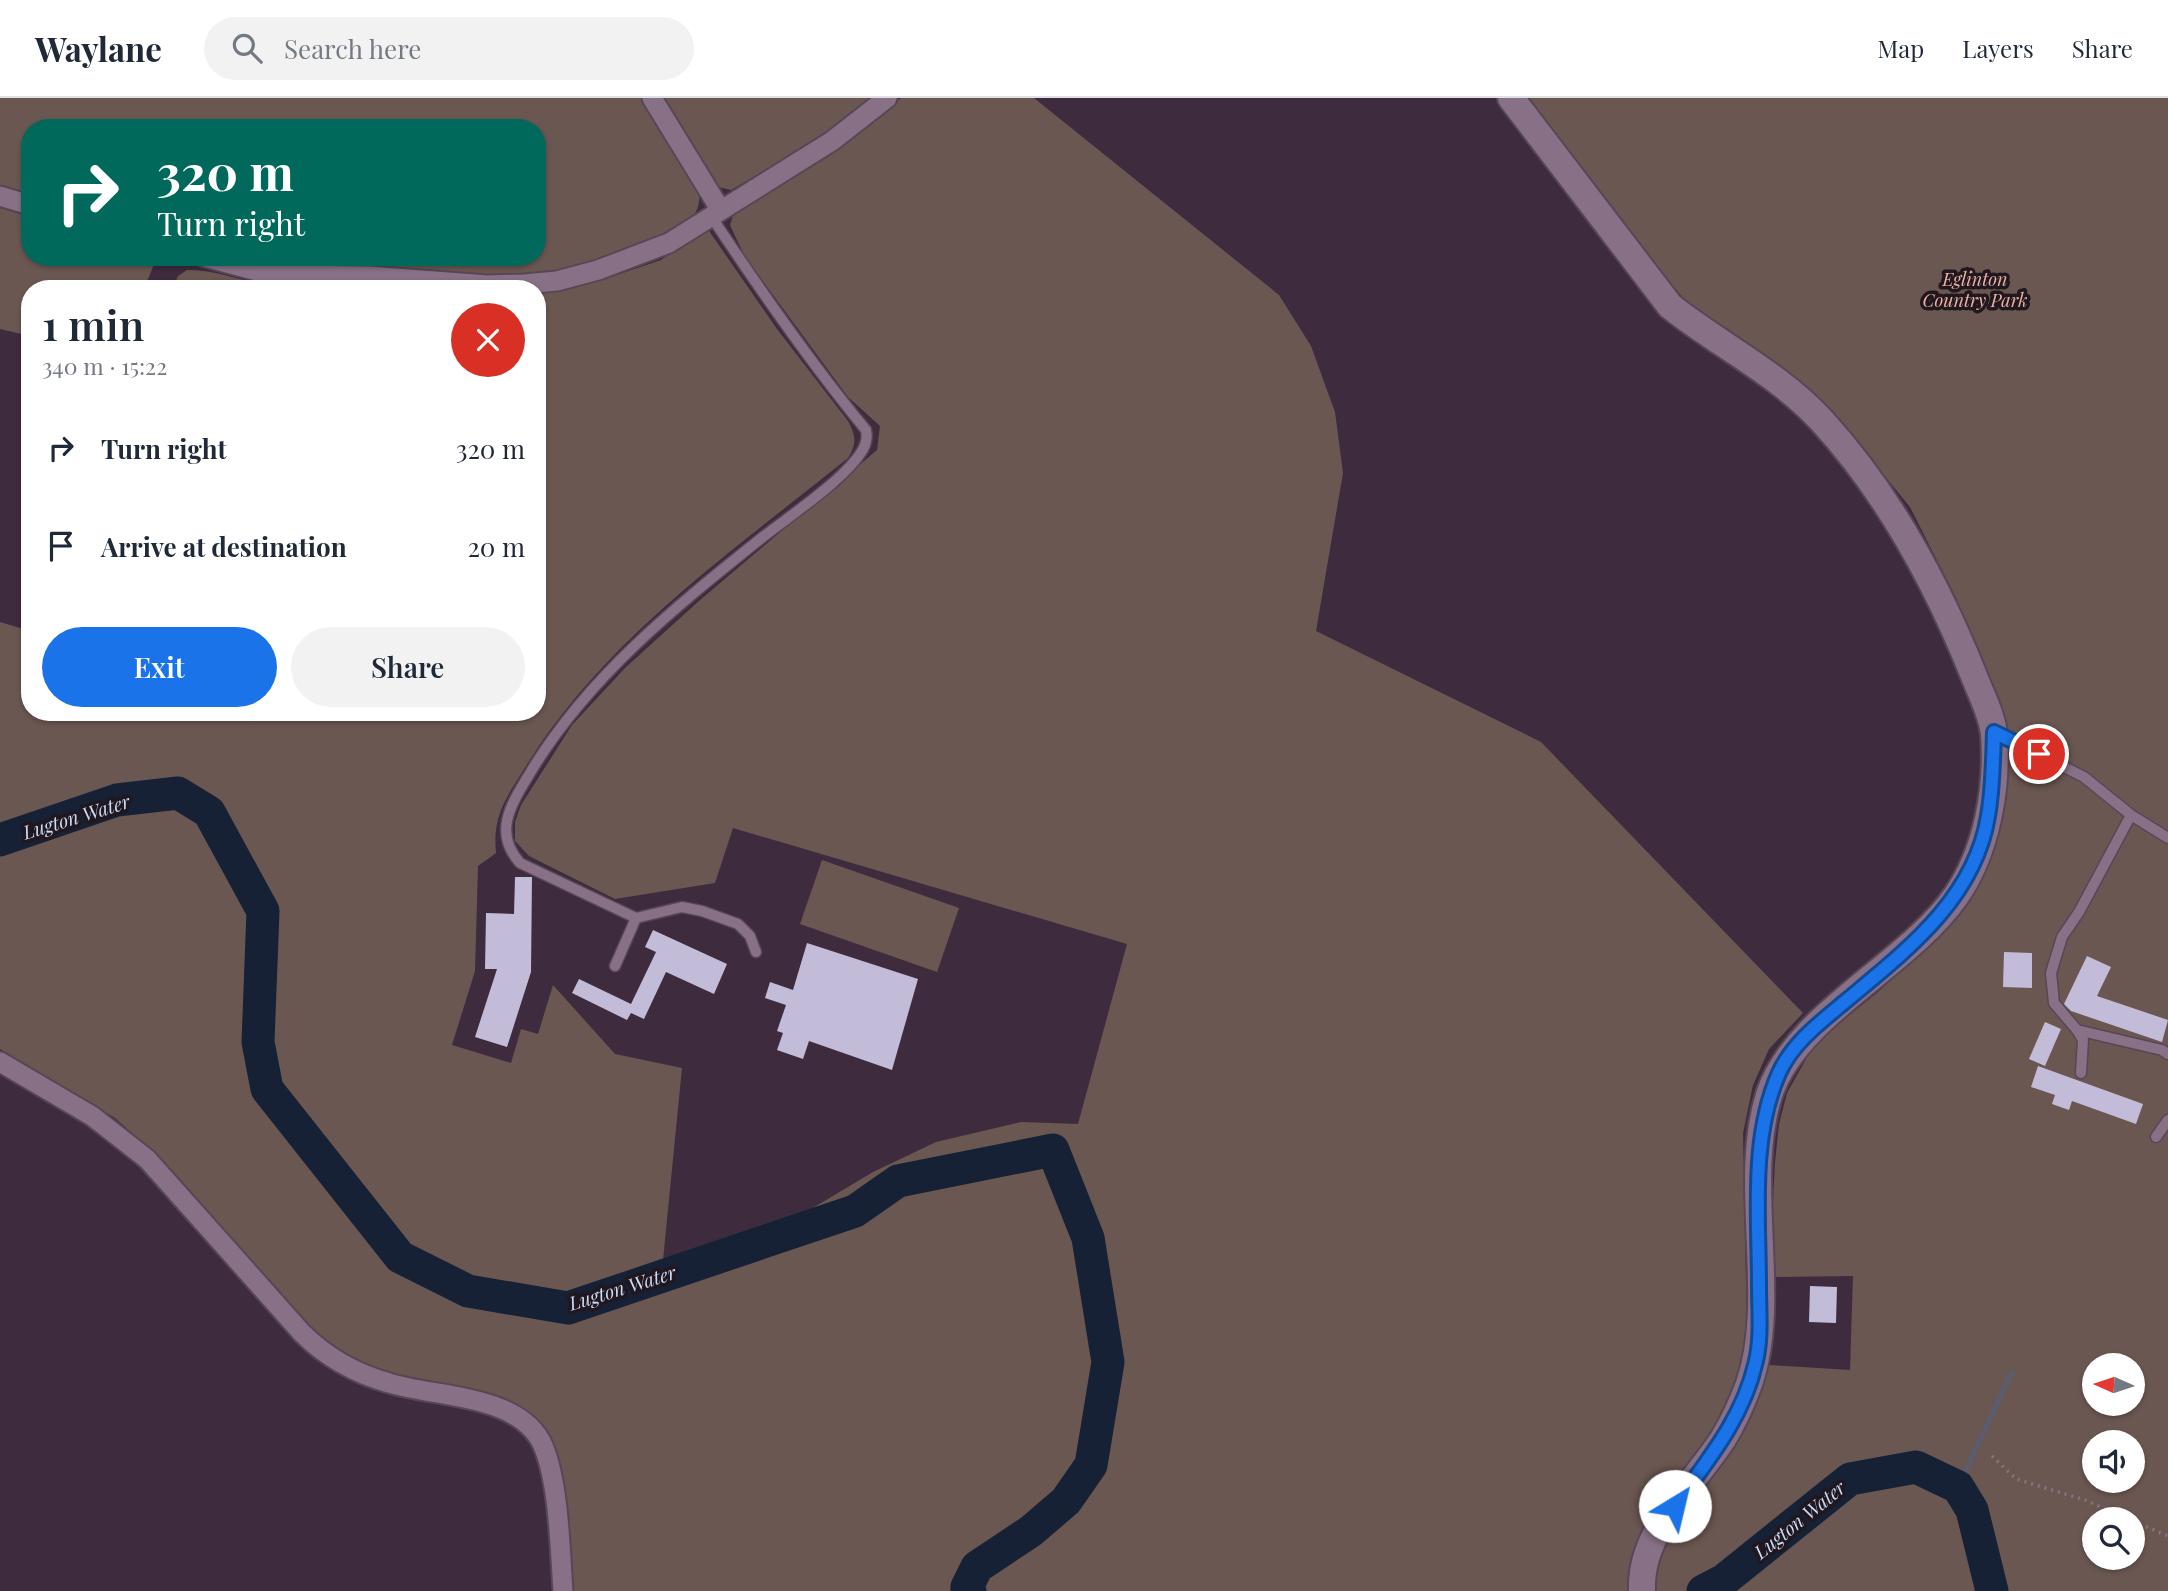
<!DOCTYPE html>
<meta charset="utf-8">
<style>
:root{--surface:#fff;--page:#f2f2f3;--text:#1f2937;--muted:#747a83;--line:#e0e1e3;--accent:#1a73e8}
body{margin:0;font-family:"Playfair Display",serif;background:var(--page);color:var(--text);height:100vh;display:flex;flex-direction:column;font-size:26px;white-space:nowrap}
*{box-sizing:border-box;margin:0}
p{font-size:23px;color:var(--muted)}
.icon{flex:none;width:38px;height:38px;fill:none;stroke:currentColor;stroke-width:2;stroke-linecap:round;stroke-linejoin:round}
.map{position:relative;flex:1;overflow:hidden}
.details{position:absolute;left:21px;top:182px;width:525px;height:441px;display:flex;flex-direction:column;background:var(--surface);border-radius:28px;box-shadow:0 2px 5px #0004}
.details>*{flex:none}
.guide{position:absolute;left:21px;top:21px;width:525px;height:147px;border-radius:28px;box-shadow:0 2px 5px #0004;background:#00695c;color:#fff;overflow:hidden}
.needle{width:46px;rotate:273deg}
.controls{position:absolute;left:2082px;top:1255px;display:grid;gap:14px}
.controls a{display:grid;place-items:center;width:63px;height:63px;border-radius:50%;background:var(--surface);box-shadow:0 2px 5px #0004;font-size:35px}
.pin{position:absolute;display:grid;place-items:center;width:60px;height:60px;color:#fff;margin:-30px;border:4px solid #fff;border-radius:50%;box-shadow:0 2px 7px #0007}
.me{position:absolute;width:77px;margin:-38px;rotate:36deg;stroke-linejoin:round;filter:drop-shadow(0 0 5px #0008)}
.turn{display:flex;align-items:center;gap:24px;height:147px;padding:0 21px;font-size:32px}
.turn .icon{width:91px;height:91px;stroke-width:2.5}
.turn b{display:block;font-size:49px;line-height:60px}
.round{display:grid;place-items:center;flex:none;width:74px;height:74px;border-radius:37px;background:var(--page)}
.summary{display:flex;align-items:center;justify-content:space-between;height:119px;padding:0 21px}
h1{font-size:42px;font-weight:600;line-height:52px}
.action{display:flex;gap:14px;margin-top:auto;padding:14px 21px}
.action a{flex:1;height:80px;border-radius:42px;background:var(--accent);color:#fff;font-size:28px;font-weight:600;line-height:80px;text-align:center}
.action a+a{background:var(--page);color:var(--text)}
ul{padding:0;list-style:none}
li{display:flex;align-items:center;gap:21px;height:98px;padding:0 21px}
li div{flex:1}
li b{display:block;font-size:26px}
li em{font-style:normal}
header{display:flex;align-items:center;gap:42px;box-sizing:border-box;height:98px;padding:0 35px;background:var(--surface);border-bottom:2px solid var(--line)}
header strong{font-size:33px}
nav{display:flex;gap:38px;margin-inline-start:auto;font-size:24px}
.search{width:490px;height:63px;background:var(--page);display:flex;align-items:center;gap:18px;box-sizing:border-box;padding:0 24px;border-radius:38px;color:var(--muted);font-size:26px}
.map>svg:first-child{display:block}
.green{fill:#6b5752;fill-rule:evenodd}
.lines{fill:none;stroke-linecap:round;stroke-linejoin:round}
.stream{stroke:#5a5d6f;stroke-width:5}
.river{stroke:#162135;stroke-width:33}
.building{fill:#c3bcd9}
.service-casing{stroke:#574756;stroke-width:13}
.minor-casing{stroke:#574756;stroke-width:23}
.secondary-casing{stroke:#574756;stroke-width:30}
.path{stroke:#857484;stroke-width:3.5;stroke-dasharray:2 5;stroke-linecap:butt}
.service{stroke:#887186;stroke-width:10}
.minor{stroke:#887186;stroke-width:19}
.secondary{stroke:#887186;stroke-width:26}
.route-casing{stroke:#114b97;stroke-width:18}
.route{stroke:#1a73e8;stroke-width:12}
.labels{text-anchor:middle;dominant-baseline:central;stroke-width:7;stroke-linejoin:round;paint-order:stroke}
.park-label{font-size:18px;font-style:italic;fill:#ebb1a2;stroke:#20171f}
.water-label{font-size:19px;font-style:italic;fill:#ccdcf8;stroke:#20171f}
</style>
<header>
<strong>Waylane</strong>
<div class="search"><svg class="icon" aria-label="search" viewBox="0 0 24 24"><circle cx="10" cy="10" r="6"/><path d="M15 15l6 6"/></svg>Search here</div>
<nav><a>Map</a><a>Layers</a><a>Share</a></nav>
</header>
<div class="map">
<svg width="2168" height="1493" viewBox="0 0 2168 1493">
<rect width="100%" height="100%" fill="#3f2b3e"/>
<path class="green" d="M0,0H643L699,92C703,122 679,131 655,141C600,164 545,182 485,179C448,177 411,171 374,168C330,166 286,170 242,159H537V30H30V98L0,89Z
M659,0H873L839,29L731,92L714,88Z
M901,0H1034L1279,197L1311,248L1335,314L1343,375L1316,533L1541,644L1803,915L1769,951L1753,987L1743,1035L1747,1237L1740,1278L1725,1315L1705,1344L1634,1493H572C566,1445 567,1391 552,1344C534,1285 419,1290 370,1270C348,1262 329,1248 310,1235L160,1060L115,1020L0,951V524L30,533V614H537V195L602,182L661,162L707,130L777,231L848,323C856,338 857,346 848,360C733,453 605,540 526,668C507,699 492,717 496,755L478,768L475,873L452,947L511,965L521,931L538,936L553,887L615,956L682,970L663,1162L796,1120L873,1074L936,1044L1021,1024L1078,1026L1127,846L733,730L715,785L615,801L529,758L515,743V724L521,707L572,627L626,569L700,502L877,352L880,328L848,299L745,159L730,127L734,114L868,27Z
M1529,0H2168V1493H1653L1660,1449L1675,1424L1739,1339L1769,1267L1850,1272L1853,1178L1769,1179L1775,1064L1779,1026L1787,995L1815,945L1878,894L1930,846L1975,791L2003,615L1956,500L1910,409L1846,331L1686,203L1634,144ZM2095,1267H2133V1306H2095ZM2095,1344H2133V1382H2095ZM2095,1421H2133V1460H2095Z
M0,110L30,119V159H157L144,191H30V238L0,231Z
M187,172C213,171 236,182 261,185C307,189 351,187 396,191H172L178,178Z
M822,762L959,810L937,874L800,826Z"/>
<g class="lines">
<path class="stream" d="M1958,1389L2012,1274"/>
<path class="river" d="M0,742L117,702L178,695L209,714L263,813L258,944L267,991L400,1159L468,1193L568,1210L855,1113L898,1083L1053,1052L1088,1140L1108,1264L1091,1367L1066,1403L1031,1433L977,1469L967,1489L970,1493
M1703,1493L1724,1482L1850,1381L1916,1369L1958,1389L1972,1412L1992,1493"/>
</g>
<path class="building" d="M515,779H532L531,874L507,949L475,939L497,871H485L486,815L514,816Z
M653,832L727,866L714,896L666,874L644,921L631,915L627,922L572,895L579,881L631,906L656,854L645,849Z
M807,845L918,881L892,972L809,943L803,961L777,952L783,935L777,933L786,907L765,900L770,884L793,892Z
M2004,854L2032,855V890L2003,889Z
M2087,858L2111,869L2097,898L2168,922L2162,944L2071,913L2064,906Z
M2045,924L2061,931L2045,968L2029,961Z
M2038,968L2143,1006L2136,1026L2072,1003L2069,1012L2052,1006L2055,997L2031,989Z
M1810,1188L1837,1189L1836,1225L1809,1224Z"/>
<g class="lines">
<g class="service-casing">
<path id="service" d="M1997,635L2084,679L2131,717L2168,740
M2131,717L2079,814L2062,839L2051,875L2054,905L2077,932L2162,952L2168,956
M636,820L520,765C492,734 512,705 530,675C587,580 674,510 759,442C788,419 840,385 860,356C866,348 868,341 866,332C809,263 760,192 711,118
M615,868L636,820L682,809L702,813L738,826L750,838L756,854
M2077,932L2083,942L2081,975
M2156,1039L2168,1022"/>
</g>
<g class="minor-casing">
<path id="minor" d="M652,0L720,111
M0,98L30,107
M205,159L257,173L283,177L369,178L487,187L524,186L557,183L598,172L669,145L832,43L887,0
M0,964L92,1018L147,1061L302,1235C326,1259 357,1276 389,1285C437,1300 523,1296 544,1350C559,1388 560,1451 563,1493"/>
</g>
<g class="secondary-casing">
<path id="secondary" d="M1511,0L1670,208C1719,247 1779,276 1822,323C1888,395 1938,488 1974,578C1981,596 1992,617 1994,636C1998,690 1987,753 1956,798C1907,868 1795,917 1769,997C1741,1086 1779,1199 1749,1286C1742,1305 1734,1323 1723,1341C1693,1387 1639,1434 1642,1493"/>
</g>
<path class="path" d="M1992,1358L2016,1381L2085,1402L2128,1421
M2133,1423L2168,1438"/>
<use href="#service" class="service"/>
<use href="#minor" class="minor"/>
<use href="#secondary" class="secondary"/>
</g>
<g class="lines">
<g class="route-casing">
<path id="route" d="M1675,1408C1706,1364 1742,1322 1755,1267C1762,1241 1759,1214 1759,1188C1759,1119 1750,1040 1779,975C1793,944 1822,923 1847,902C1907,852 1975,800 1988,718C1993,690 1993,661 1994,634L2039,656"/>
</g>
<use href="#route" class="route"/>
</g>
<g class="labels">
<g class="park-label">
<text x="1975" y="181">Eglinton<tspan x="1975" dy="21">Country Park</tspan></text>
</g>
<g class="water-label">
<text transform="translate(76 718) rotate(-17)">Lugton Water</text>
<text transform="translate(622 1189) rotate(-17)">Lugton Water</text>
<text transform="translate(1799 1421) rotate(-39)">Lugton Water</text>
</g>
</g>
</svg>
<div class="controls">
<a><svg class="needle" viewBox="-14 -14 28 28"><path d="M0-13l5 13h-10z" fill="#e53935"/><path d="M0 13l5-13h-10z" fill="#747a83"/></svg></a>
<a><svg class="icon" aria-label="sound" viewBox="0 0 24 24"><path d="M4 9h4l5-4v14l-5-4H4zM17 9q2 3 0 6"/></svg></a>
<a><svg class="icon" aria-label="search" viewBox="0 0 24 24"><circle cx="10" cy="10" r="6"/><path d="M15 15l6 6"/></svg></a>
</div>
<div class="pin" style="left:2039px;top:656px;background:#d93025"><svg class="icon" aria-label="arrive" viewBox="0 0 24 24"><path d="M6 21V4h12l-3 4 3 4H6"/></svg></div>
<svg class="me" style="left:1675px;top:1408px" viewBox="-20 -20 40 40"><circle r="19" fill="#fff"/><path d="M0-13L10 11 0 6-10 11z" fill="#1a73e8"/></svg>
<div class="guide">
<div class="turn"><svg class="icon" aria-label="right" viewBox="0 0 24 24"><path d="M7 20v-9h11M14 6l5 5-5 5"/></svg><div><b>320 m</b>Turn right</div></div>
</div>
<section class="details">
<div class="summary"><div><h1>1 min</h1><p>340 m · 15:22</p></div><a class="round" style="background:#d93025;color:#fff"><svg class="icon" aria-label="close" viewBox="0 0 24 24"><path d="M6 6l12 12M18 6L6 18"/></svg></a></div>
<ul>
<li><svg class="icon" aria-label="right" viewBox="0 0 24 24"><path d="M7 20v-9h11M14 6l5 5-5 5"/></svg><div><b>Turn right</b></div><em>320 m</em></li>
<li><svg class="icon" aria-label="arrive" viewBox="0 0 24 24"><path d="M6 21V4h12l-3 4 3 4H6"/></svg><div><b>Arrive at destination</b></div><em>20 m</em></li>
</ul>
<div class="action"><a>Exit</a><a>Share</a></div>
</section>
</div>
